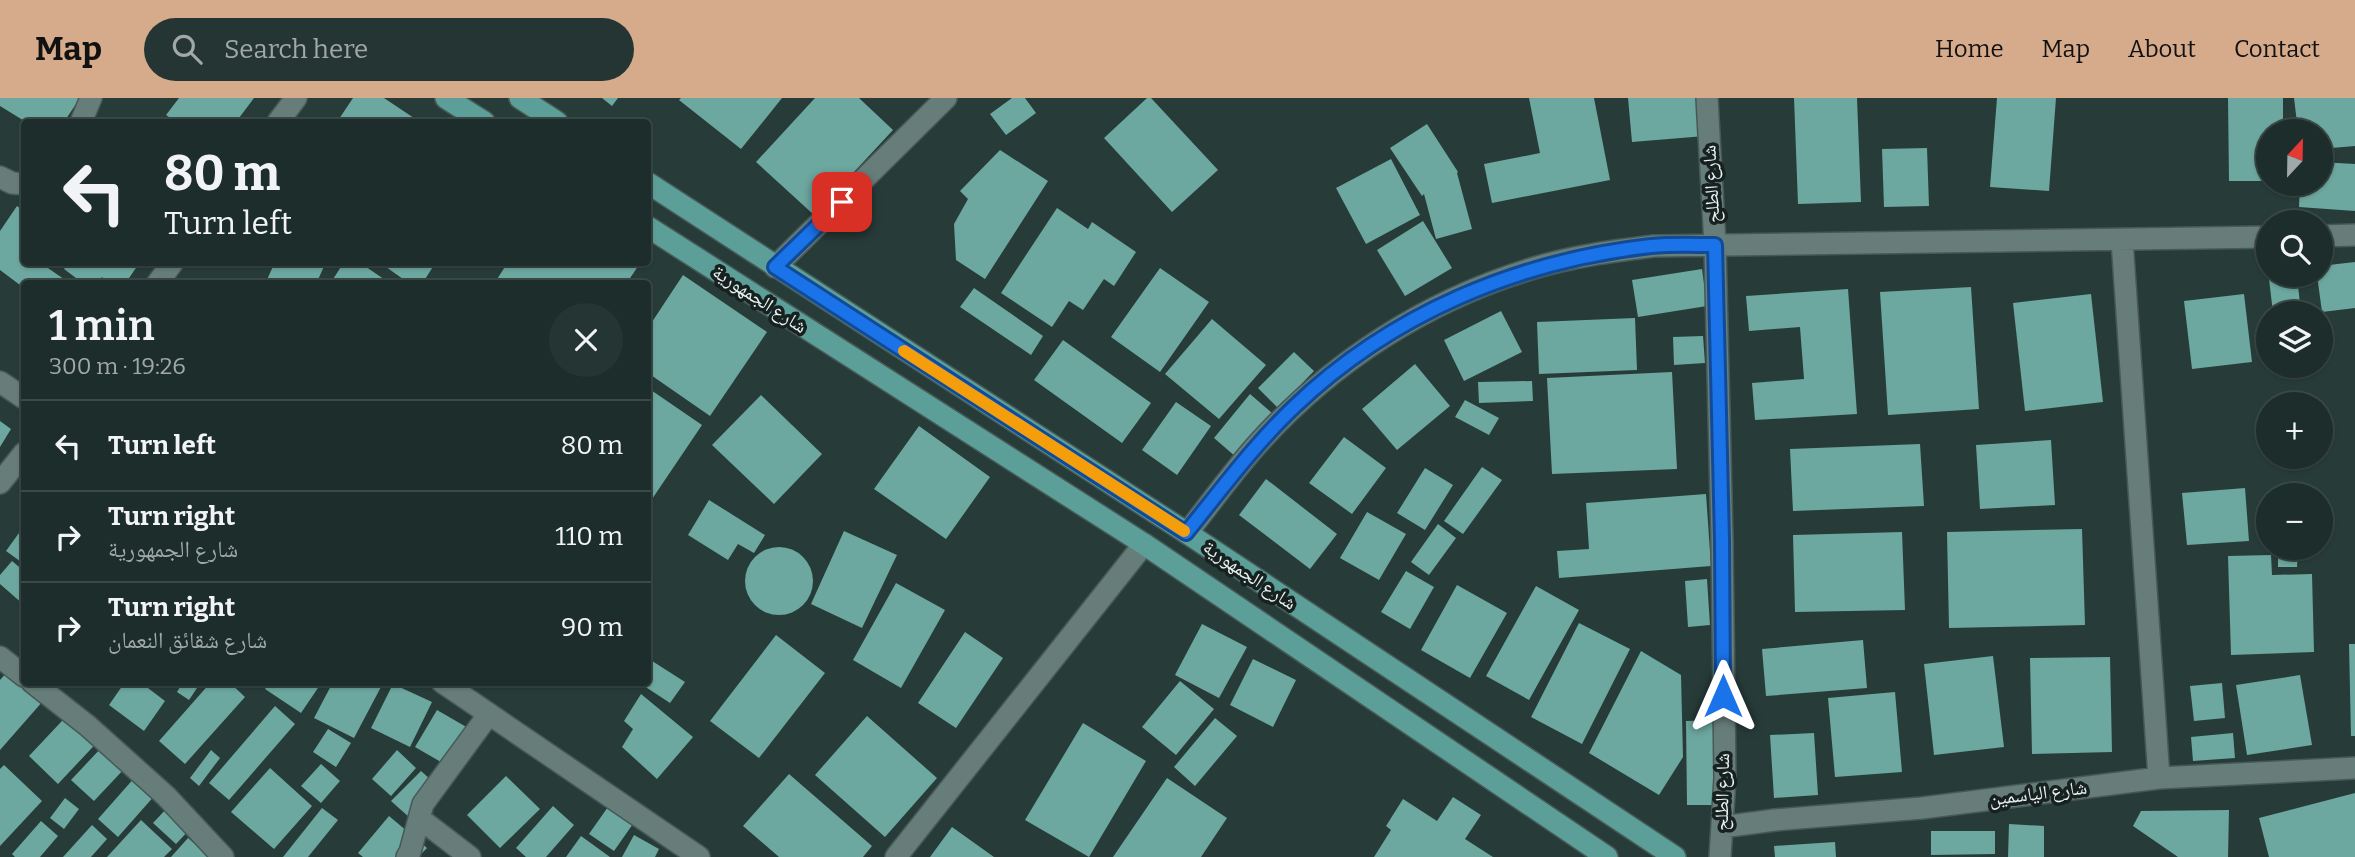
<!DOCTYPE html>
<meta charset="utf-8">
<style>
:root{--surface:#1d2d2b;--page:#253533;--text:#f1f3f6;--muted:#a0a8a9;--line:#3b4947;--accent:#d6ab8b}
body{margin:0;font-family:Bitter,"Noto Naskh Arabic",serif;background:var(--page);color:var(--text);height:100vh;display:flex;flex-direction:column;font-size:26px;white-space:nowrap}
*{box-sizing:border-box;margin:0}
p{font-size:23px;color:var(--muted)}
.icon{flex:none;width:38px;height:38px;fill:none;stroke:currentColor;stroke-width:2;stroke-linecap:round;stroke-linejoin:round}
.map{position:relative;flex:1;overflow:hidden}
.panel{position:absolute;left:21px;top:182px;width:630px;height:406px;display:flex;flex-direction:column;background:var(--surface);border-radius:7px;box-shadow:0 2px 5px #0004,0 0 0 2px var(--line)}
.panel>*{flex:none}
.banner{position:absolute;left:21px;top:21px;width:630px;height:147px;border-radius:7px;box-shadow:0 2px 5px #0004,0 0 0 2px var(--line);background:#1d2d2b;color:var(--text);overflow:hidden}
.needle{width:46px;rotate:22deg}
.buttons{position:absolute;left:2256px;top:21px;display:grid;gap:14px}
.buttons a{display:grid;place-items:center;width:77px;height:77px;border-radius:50%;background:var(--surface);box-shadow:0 2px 5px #0004,0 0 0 2px var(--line);font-size:35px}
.pin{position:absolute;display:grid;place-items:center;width:60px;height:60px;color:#fff;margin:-30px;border-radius:14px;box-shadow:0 4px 10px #0006}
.me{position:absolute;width:77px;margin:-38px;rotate:0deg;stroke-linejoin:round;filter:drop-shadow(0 0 5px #0008)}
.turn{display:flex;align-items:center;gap:24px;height:147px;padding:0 28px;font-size:32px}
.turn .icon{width:91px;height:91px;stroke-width:2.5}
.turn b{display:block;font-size:49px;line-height:60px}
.round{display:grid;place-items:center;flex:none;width:74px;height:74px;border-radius:37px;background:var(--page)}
.head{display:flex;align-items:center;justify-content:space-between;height:119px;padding:0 28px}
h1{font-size:42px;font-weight:600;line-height:52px}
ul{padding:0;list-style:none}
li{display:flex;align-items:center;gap:21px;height:91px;padding:0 28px;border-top:2px solid var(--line)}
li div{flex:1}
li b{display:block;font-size:26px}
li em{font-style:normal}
header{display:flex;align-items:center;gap:42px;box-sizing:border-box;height:98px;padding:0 35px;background:var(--accent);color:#111}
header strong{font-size:33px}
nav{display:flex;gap:38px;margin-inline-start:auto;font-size:24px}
.search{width:490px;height:63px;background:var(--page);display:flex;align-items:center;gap:18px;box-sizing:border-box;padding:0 24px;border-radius:38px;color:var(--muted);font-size:26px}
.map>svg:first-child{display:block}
.building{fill:#6ca7a0}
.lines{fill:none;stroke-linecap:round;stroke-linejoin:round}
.street-casing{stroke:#475957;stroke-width:24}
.primary-casing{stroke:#475957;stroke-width:24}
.street{stroke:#667d7a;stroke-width:21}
.primary{stroke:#5b9f98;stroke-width:21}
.route-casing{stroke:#114b97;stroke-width:18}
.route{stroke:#1a73e8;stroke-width:12}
.slow{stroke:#f59e0b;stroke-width:12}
.labels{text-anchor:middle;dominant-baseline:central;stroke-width:7;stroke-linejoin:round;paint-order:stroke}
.street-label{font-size:19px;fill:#e8f4f2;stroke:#17211f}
</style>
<header>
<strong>Map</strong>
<div class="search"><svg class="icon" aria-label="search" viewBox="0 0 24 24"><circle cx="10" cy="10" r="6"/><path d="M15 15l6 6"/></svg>Search here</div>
<nav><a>Home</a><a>Map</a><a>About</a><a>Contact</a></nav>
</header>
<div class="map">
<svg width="2355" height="759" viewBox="0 0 2355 759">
<rect width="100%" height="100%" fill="#273c39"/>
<path class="building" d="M0,0H80L64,24H26L0,8Z
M179,0H254L236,24H176L166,17Z
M353,0H384L420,24H337Z
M602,0H618L612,8Z
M681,0H782L741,51L679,2Z
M815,0H859L893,32L814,117L756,64Z
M1012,0H1025L1036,15L1006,37L990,16Z
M1147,0H1151L1218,72L1172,114L1104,40Z
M1529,0H1594L1610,82L1492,105L1484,66L1540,55Z
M1628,0H1701L1705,38L1632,44Z
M1794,0H1857L1861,104L1798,106Z
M1997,0H2056L2049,93L1990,89Z
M2228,0H2283V33H2268V83H2229Z
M2294,0H2355V48L2320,51V33H2298Z
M1427,26L1458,74L1457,75L1472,131L1436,141L1424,96L1422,98L1390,50Z
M1927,50L1929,108L1884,109L1882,51Z
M1000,52L1048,83L985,181L956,162L954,126L968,101L960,93Z
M1391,61L1420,117L1366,146L1336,90Z
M2320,64L2355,66V113L2299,109L2300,86H2320Z
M17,108L24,113V164H48L45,168L71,186H24V190L0,172V133Z
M1057,110L1088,131L1092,124L1136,154L1114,188L1104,181L1083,212L1069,203L1052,229L1001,195Z
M1423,123L1452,170L1405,198L1377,152Z
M69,164H140L125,186H110L102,179L97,186H84L64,171Z
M275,164H326L316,186H265Z
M344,164H359L391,186H330Z
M379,164H436L422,186H410Z
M508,164H641L626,186H494Z
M2355,164V210L2322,214L2317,177H2320V168Z
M1160,170L1209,204L1160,274L1111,239Z
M1702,171L1707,208L1638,219L1632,182Z
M683,177L767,234L710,318L648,275V230Z
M2297,178L2301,215H2273L2269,181Z
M1971,189L1979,311L1888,317L1880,194Z
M974,190L1043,238L1031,257L960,209Z
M1848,191L1857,316L1755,322L1752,285L1804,281L1800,229L1749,233L1746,198Z
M2091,196L2103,304L2025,313L2013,205Z
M2244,196L2252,264L2192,271L2184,203Z
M1501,213L1522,254L1464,283L1444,242Z
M1635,220L1637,272L1539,276L1537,224Z
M1212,221L1266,267L1219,321L1165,276Z
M1703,238L1705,265L1674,267L1673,239Z
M1063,242L1151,305L1122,345L1034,282Z
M1294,254L1314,273L1278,310L1258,290Z
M1415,266L1450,308L1397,352L1362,311Z
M1672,274L1677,371L1552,376L1547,280Z
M1532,283L1533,303L1479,305L1478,284Z
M648,290L702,327L648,407Z
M1250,296L1272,315L1236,359L1214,340Z
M761,297L822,356L774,406L712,347Z
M1465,302L1499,320L1489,337L1455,319Z
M1176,304L1211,328L1177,377L1142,352Z
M0,323L11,331L0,349Z
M919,328L990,379L946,441L874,391Z
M1344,339L1386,370L1352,416L1309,385Z
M2051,342L2055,407L1980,411L1976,347Z
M1920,346L1924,408L1793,413L1790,351Z
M1482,369L1502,382L1463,436L1444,423Z
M1425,370L1453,387L1425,432L1397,415Z
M1266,381L1337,436L1310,471L1239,417Z
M2245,390L2249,443L2187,447L2182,395Z
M1706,396L1711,468L1559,480L1557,453L1589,451L1586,405Z
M709,402L765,437L754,455L738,446L728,462L688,437Z
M1367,414L1406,436L1379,482L1340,460Z
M1438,426L1456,440L1429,477L1411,464Z
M24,428V466L6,453Z
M2082,431L2085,527L1949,530L1947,434Z
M844,433L897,457L862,530L811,506Z
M1902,434L1905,512L1795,514L1793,437Z
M745 483a34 34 0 1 1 68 0a34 34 0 1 1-68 0Z
M2278,450H2298L2297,469H2278Z
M2271,457L2272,477L2312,476L2314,554L2231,557L2228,458Z
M12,463L24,473V507L0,486V477Z
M1406,473L1434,489L1410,531L1381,514Z
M1707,481L1710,527L1688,529L1685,483Z
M896,485L945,512L901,590L853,562Z
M1457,487L1507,515L1470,580L1421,552Z
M1536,488L1579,512L1529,602L1486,578Z
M1579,525L1630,551L1582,646L1531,619Z
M1202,526L1247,549L1219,600L1175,577Z
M965,534L1003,560L956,630L918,605Z
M776,537L825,575L759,660L710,623Z
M1863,542L1867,590L1766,598L1762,551Z
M2349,546H2355V638H2351Z
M1641,553L1681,577L1683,659L1659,697L1589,655Z
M1993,558L2004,649L1934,657L1924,566Z
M2110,559L2112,654L2032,656L2030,560Z
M649,561L685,584L670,605L638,584H648V564Z
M1253,561L1296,582L1273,629L1230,607Z
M8,573L43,603L0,652V582Z
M2300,577L2312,647L2247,657L2236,587Z
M1180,583L1214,611L1176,657L1142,629Z
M125,584H140L165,603L144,633L109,607Z
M183,584H201L189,602L177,594Z
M211,584H229L245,599L185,666L159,643Z
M269,584H322L301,615L265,591Z
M333,584H377L382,587L354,640L314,620Z
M2222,585L2225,620L2194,623L2190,588Z
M393,586L432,604L410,649L371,630Z
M1895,594L1902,674L1835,679L1828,600Z
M641,596L693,639L657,681L622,649L633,631L624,623Z
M76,608L105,636L58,686L29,658Z
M275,608L295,626L229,702L209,685Z
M437,612L475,634L453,671L415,649Z
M867,618L937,680L885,739L815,677Z
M1215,620L1237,638L1195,688L1174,669Z
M1719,622L1720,707H1687L1686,623Z
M1083,625L1146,663L1089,759L1025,722Z
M328,631L351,645L336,669L313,654Z
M1814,635L1818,697L1774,700L1770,637Z
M2233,635L2235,660L2193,663L2191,639Z
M103,648L126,669L94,703L71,682Z
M211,652L220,660L199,688L190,680Z
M397,652L416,670L391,698L372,681Z
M321,666L340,683L321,705L301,688Z
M4,667L42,703L0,748V671Z
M270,670L312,708L274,751L231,714Z
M421,673L440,690L410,720L391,703Z
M789,676L872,748L863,759H779L743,728Z
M136,678L156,696L118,739L98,721Z
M506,678L540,711L500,750L467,717Z
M1167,680L1227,720L1201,759H1113Z
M2355,695V759H2269L2259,720Z
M1453,699L1481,717L1465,741L1493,759H1374L1391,732L1386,728L1403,701L1437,723Z
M65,700L79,711L64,731L50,720Z
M610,706L635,723L614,753L589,736Z
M553,708L574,727L546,759H526L516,750Z
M168,709L191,730L176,746L153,725Z
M322,710L338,722L308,759H283Z
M2229,712L2228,759H2178L2133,728L2141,713Z
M389,718L427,750L418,759H363L358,755Z
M141,722L172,751L164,759H107Z
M41,723L58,738L40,759H15L12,756Z
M2009,726L2044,728V759H2008Z
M92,727L107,741L91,759H63Z
M952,729L994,759H930Z
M1931,733H1995V756L1931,757Z
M634,737L659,751L655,759H622Z
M581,738L610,759H566Z
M188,740L210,759H171Z
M1835,744L1836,759H1775L1774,748Z"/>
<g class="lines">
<g class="street-casing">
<path id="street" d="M1707,0L1715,147L1722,442L1725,680L1720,759
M81,24L91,0
M278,24L296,0
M0,79L12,85L24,86
M2320,138L2355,137
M2122,142L2159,680
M775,169L946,0
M157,186L173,164
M0,284L24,300
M0,385L24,355
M1187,435C1210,406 1232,375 1256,348C1331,264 1427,202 1534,170C1573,158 1614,153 1654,148L2268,139
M0,559L24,578
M32,584L88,628L166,698L223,759
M442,584L699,759
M419,720L470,759
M1722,729L1775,722L1922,710L2159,680L2355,670
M407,759L410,754L423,706L489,616
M896,759L1144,446"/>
</g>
<g class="primary-casing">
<path id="primary" d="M446,0L484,24
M520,0L557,24
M648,85L1187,435L1675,759
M648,129L1144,446L1607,759"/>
</g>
<use href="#street" class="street"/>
<use href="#primary" class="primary"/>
</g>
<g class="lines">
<g class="route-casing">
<path id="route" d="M842,104L775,169L1186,435C1221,392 1254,347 1294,309C1391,216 1517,163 1651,148C1672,146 1694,147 1715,147L1722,442L1723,598"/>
</g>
<use href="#route" class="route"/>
<path class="slow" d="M904,253L1184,433"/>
</g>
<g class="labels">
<g class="street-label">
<text transform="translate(1711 86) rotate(-93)">شارع الطلح</text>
<text transform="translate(760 201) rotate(33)">شارع الجمهورية</text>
<text transform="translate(1250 477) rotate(34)">شارع الجمهورية</text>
<text transform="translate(1722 694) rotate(-89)">شارع الطلح</text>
<text transform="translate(2038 695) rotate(-7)">شارع الياسمين</text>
</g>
</g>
</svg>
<div class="buttons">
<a><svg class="needle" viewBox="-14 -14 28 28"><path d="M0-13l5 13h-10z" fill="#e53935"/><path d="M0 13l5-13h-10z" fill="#a0a8a9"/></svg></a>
<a><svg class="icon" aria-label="search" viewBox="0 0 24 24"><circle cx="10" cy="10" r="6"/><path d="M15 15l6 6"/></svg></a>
<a><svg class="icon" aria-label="layers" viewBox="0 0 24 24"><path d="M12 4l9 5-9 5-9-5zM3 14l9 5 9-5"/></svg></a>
<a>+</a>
<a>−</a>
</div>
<div class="pin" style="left:842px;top:104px;background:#d93025"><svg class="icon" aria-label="arrive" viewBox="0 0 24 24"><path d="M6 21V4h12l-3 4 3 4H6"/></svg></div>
<svg class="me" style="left:1723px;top:598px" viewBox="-20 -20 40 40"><path d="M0-17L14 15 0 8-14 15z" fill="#1a73e8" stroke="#fff" stroke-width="4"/></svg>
<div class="banner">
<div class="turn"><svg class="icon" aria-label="left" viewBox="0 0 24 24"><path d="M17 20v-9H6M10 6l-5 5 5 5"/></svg><div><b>80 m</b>Turn left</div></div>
</div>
<section class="panel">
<div class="head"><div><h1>1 min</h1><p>300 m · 19:26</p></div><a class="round"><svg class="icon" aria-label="close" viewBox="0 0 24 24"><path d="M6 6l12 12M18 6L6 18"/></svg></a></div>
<ul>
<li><svg class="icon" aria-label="left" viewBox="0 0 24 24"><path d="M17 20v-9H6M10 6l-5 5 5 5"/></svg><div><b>Turn left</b></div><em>80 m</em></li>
<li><svg class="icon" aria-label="right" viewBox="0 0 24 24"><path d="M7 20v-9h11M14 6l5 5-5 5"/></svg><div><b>Turn right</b><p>شارع الجمهورية</p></div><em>110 m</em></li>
<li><svg class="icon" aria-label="right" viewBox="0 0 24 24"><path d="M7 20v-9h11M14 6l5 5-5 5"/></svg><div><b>Turn right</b><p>شارع شقائق النعمان</p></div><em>90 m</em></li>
</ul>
</section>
</div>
